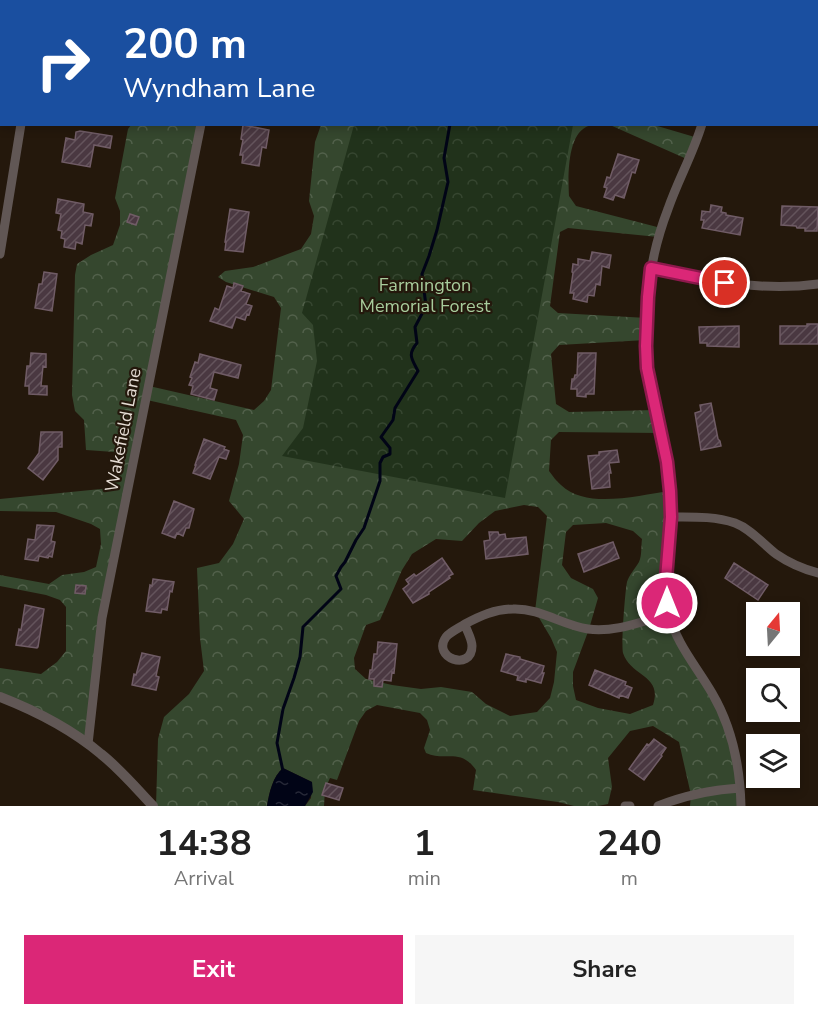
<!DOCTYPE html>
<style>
:root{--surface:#fff;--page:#f6f6f6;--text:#222;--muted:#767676;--accent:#db2777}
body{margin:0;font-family:"Nunito Sans",sans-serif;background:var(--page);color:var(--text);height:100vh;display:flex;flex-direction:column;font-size:22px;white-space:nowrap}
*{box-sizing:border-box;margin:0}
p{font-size:20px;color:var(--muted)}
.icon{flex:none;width:33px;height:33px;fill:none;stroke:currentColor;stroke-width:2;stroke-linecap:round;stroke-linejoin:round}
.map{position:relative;height:806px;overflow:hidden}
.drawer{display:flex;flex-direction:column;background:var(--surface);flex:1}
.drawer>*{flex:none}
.top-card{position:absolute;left:0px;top:0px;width:819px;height:126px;box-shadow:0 3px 9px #0003;background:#1a4fa0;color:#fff;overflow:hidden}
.needle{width:39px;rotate:18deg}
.buttons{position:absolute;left:746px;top:602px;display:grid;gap:12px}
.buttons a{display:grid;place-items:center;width:54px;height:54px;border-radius:0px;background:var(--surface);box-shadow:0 3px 9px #0003;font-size:30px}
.pin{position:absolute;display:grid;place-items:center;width:51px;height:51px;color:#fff;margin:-26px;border:3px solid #fff;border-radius:50%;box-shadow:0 2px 6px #0007}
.me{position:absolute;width:66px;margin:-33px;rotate:0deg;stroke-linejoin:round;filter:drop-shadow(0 0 4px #0008)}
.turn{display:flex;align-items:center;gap:21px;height:126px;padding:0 24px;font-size:27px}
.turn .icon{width:78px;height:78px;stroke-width:2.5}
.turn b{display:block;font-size:42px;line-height:51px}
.eta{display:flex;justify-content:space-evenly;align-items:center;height:102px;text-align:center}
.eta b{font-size:36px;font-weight:700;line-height:42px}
.cta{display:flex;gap:12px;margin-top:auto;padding:12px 24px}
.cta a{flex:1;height:69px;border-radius:0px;background:var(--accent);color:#fff;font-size:24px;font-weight:700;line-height:69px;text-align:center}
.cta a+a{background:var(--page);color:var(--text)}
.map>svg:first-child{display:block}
.forest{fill:url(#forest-crowns);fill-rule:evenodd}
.park{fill:url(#park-crowns)}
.water{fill:url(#water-ripples)}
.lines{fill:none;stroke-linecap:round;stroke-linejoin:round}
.stream{stroke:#010416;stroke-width:3}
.building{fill:url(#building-hatch);stroke:#705c66;stroke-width:1.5}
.minor{stroke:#615755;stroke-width:9}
.tertiary{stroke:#615755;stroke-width:10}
.route-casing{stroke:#8e194d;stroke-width:15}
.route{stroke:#db2777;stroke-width:10}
.labels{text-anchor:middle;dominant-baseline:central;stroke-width:4.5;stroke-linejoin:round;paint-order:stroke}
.park-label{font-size:18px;fill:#a8cc9c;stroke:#24180c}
.street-label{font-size:18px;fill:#e6ddd5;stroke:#24180c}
</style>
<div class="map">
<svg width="818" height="806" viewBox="0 0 818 806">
<defs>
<pattern id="forest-crowns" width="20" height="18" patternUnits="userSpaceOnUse" patternTransform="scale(1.5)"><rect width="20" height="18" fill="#35472e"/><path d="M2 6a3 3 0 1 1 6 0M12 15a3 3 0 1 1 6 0" fill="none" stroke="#52614b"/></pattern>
<pattern id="park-crowns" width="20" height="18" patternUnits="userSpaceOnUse" patternTransform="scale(1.5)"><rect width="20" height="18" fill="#21321b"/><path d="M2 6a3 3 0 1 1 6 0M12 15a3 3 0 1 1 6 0" fill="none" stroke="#364630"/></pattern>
<pattern id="water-ripples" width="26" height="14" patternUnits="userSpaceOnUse" patternTransform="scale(1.5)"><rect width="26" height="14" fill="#010416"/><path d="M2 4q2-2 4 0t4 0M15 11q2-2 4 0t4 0" fill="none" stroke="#262837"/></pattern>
<pattern id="building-hatch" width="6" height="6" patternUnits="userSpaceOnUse" patternTransform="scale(1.5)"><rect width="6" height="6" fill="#4a3841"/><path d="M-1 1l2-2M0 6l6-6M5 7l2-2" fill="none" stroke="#64545c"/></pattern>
</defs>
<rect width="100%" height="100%" fill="#24180c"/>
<path class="forest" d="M131,125H201L149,386L254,410L264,401L271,390L281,308L274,297L226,282L218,277L225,271L253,267L301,249L311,234L314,216L309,201L315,142L321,125H601C597,125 590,125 586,127C567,137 568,177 569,196L576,206L661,228L658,237L568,228L560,232L550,306L558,313L647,318L646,340L559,345L551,354L556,404L569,412L656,410L662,433L559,432L551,440L549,471C553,476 556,481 561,485C587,510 638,495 670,491L669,614L729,729L741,806H690L691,795L679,742L653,726L630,731L608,758L612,787L608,804L598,806H574L558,802L473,790L476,770C460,747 446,762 426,753L424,748L430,730L427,720L420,713L377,705L366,711L359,721L337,780L330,778L325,789L324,806H305L311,798L312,782L283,768C273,776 269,793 267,806H156L158,739L164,717L189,694L204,671L200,638L197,568L219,563L233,544L244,519L229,501L239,464L243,435L236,420L147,400L102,618L88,744L0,697V668L41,674L57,662L66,651V607L60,600L46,595L0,586V575L49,584L62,575L84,572L96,567L101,544L100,529L91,524L56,512L0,511V499L111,488L114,452L86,450L84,420L75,411L72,395L75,275L77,264L91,255L113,245L120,225V211L115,198L128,129ZM524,505L538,507L547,516L535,611L551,638L557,652L554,682L550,698L537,712L510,716L486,704L472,692L441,687L421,689L392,685L366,679L355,669L354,658L366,625L380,620L402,570L412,554L436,539L462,541L479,523L495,511ZM606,523L633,531L642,539C641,546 642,556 639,562C635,569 629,575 627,582C625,592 621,645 623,653C631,677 663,675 653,705L630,714L598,708L576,700L573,686V672L589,629L598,598L593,589L571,578L562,565L566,532L573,525Z
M610,125H654L698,138L689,160Z"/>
<path class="park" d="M371,0H596V2L371,1Z
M354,125H573L505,498L282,456L303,428L317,361L313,325L302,313Z"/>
<path class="water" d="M283,768L312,782L313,792L305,806H267C269,793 273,776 283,768Z"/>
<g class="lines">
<path class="stream" d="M472,2V0
M283,771L277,743L283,709L294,678L300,657L303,627L341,589L336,576L341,567L345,562L356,540L364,528L380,481V463L383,457L390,454V448L381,437L393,420L395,408L418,371C412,359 407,355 417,343L415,327L426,306L422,274L429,256L437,230L448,182L444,158L450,124"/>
</g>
<path class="building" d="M243,125L269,130L266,148L262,147L259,166L242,163L243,155H240L243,140L241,139Z
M80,131L112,136L110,148L94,145L90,167L62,162L66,138L75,140L76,132Z
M618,154L639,160L635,173L632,172L624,198L615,195L613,200L604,197L607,188L604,187L607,177L610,178Z
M58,199L84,204L83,212L93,214L91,226L85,225L82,244L76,242L75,249L64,247L65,239L61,238L62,231L58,230L61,214L56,213Z
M711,205L722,207L721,212L726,213V215L743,218L740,235L702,228L704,220H701L702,211L710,212Z
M782,206L818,207L817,231H805V228H797L796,226L781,225Z
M230,209L249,212L243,252L225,250L226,242H225Z
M130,214L139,217L136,225L127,222Z
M592,252L611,255L609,268L602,266L600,285L596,284L594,296L588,295L587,302L573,299L574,293H570L573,273L572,272L573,264L578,265V259L590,261Z
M44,272L57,274L52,311L35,308L39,284H42Z
M234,283L243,286L241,291L250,294L246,304L252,306L249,315L247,314L245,320L236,317L232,328L210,321L215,308L219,310L227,286L233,288Z
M807,324H818V344H780V326H807Z
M739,326V347L707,346V343H700L699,327Z
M31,353L46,354V367L43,366L41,386H47V395L29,394V386H25L27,366H30Z
M578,353H596L594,394H586V397L577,396V389H571L572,379H574L575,375H577Z
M200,354L241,365L238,378L214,372L210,388L217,390L214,400L191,394L193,386L189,385L192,378L190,377L195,362L198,363Z
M711,403L718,439L720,441L721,446L701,450L695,413L701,411L700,405Z
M41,432H62V447H58V460L43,480L28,468L39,453Z
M204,439L225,447L224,449L229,451L226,459L219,457L210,479L193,473L196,465H195Z
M617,450L619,462L609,463L611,473H609L610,487L592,489L588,456L599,455V452Z
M174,501L194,509L189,528H186L183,536L177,533L175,538L162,533Z
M37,525L54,526L51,541L55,542L52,557L49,556L48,558L39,556L38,561L25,559L28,539L35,540Z
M489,532H498L499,535L505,534L506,539L526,537L528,554L486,559L484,541L490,540Z
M613,542L619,558L584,572L578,554Z
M442,558L453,574L449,576L450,578L429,592V594L413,603L403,589L409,584L406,580L414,574L416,576Z
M734,563L768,585L758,600L725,578Z
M153,579L174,582L172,592L170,591L167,610L162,609L161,613L146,611L150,585L152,586Z
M76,585L86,586L85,594L75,593Z
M25,605L44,609L38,647L37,648L16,645L19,629L21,630Z
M378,642L397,644L394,673L392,672L391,681L383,680L382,687L374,686V679H369L370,670H372L374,654H377Z
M142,653L160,657L156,676L159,677L156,690L132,685L134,674L136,675Z
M506,654L520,657V659L544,666L542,673H544L541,683L526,679V682L517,680L518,676L501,671Z
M595,670L626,682L625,685L632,688L628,698L620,695L619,698L589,685Z
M654,739L666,748L661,755L662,756L644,780L629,769L647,744L649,745Z
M326,783L343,788L339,800L322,795Z"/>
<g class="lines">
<path class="minor" d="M33,0V2
M724,2L725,0
M702,124C693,154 678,180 668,209C649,258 643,313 647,365C648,388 656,410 661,432C666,451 668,471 670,490C671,507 671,524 670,540C668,564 663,589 669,613C675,642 697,667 712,693C732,727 740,766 741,806
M0,254L21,124
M651,268C708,280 760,292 818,284
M671,517C692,517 715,516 735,523C751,529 763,544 776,554C789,563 803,569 818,573
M465,625C467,631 472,639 472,646C472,672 431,658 446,637C450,632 459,628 465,624C480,616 495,609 513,609C540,608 562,625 588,629C614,633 643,621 669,614
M88,744L102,618L201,124
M625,806H630
M658,806C685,795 711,790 740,788"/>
<path class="tertiary" d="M0,697C36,711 71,729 101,754C120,769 136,788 153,806"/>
</g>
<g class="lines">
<g class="route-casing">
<path id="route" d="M667,603L666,579L671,517L670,491L667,462L647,368L646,346L648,297L651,268L725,283"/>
</g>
<use href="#route" class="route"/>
</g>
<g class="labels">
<g class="park-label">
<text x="425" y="285">Farmington<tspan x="425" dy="21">Memorial Forest</tspan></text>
</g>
<g class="street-label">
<text transform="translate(123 430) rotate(-79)">Wakefield Lane</text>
</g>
</g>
</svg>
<div class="buttons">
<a><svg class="needle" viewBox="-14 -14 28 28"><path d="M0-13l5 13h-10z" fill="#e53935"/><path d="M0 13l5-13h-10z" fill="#767676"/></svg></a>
<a><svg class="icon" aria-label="search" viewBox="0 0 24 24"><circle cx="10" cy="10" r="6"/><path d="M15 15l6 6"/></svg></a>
<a><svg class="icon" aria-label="layers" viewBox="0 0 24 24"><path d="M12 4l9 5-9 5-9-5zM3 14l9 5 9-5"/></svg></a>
</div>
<div class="pin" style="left:725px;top:283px;background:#d93025"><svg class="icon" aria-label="arrive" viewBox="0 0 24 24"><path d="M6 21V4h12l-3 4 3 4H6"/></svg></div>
<svg class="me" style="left:667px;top:603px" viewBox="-20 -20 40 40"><circle r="17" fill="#db2777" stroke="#fff" stroke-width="3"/><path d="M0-11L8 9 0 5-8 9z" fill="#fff"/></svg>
<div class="top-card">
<div class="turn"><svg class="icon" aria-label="right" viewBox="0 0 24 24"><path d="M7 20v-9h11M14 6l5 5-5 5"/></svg><div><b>200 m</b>Wyndham Lane</div></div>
</div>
</div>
<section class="drawer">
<div class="eta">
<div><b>14:38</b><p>Arrival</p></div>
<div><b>1</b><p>min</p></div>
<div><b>240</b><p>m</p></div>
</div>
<div class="cta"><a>Exit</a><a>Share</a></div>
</section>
